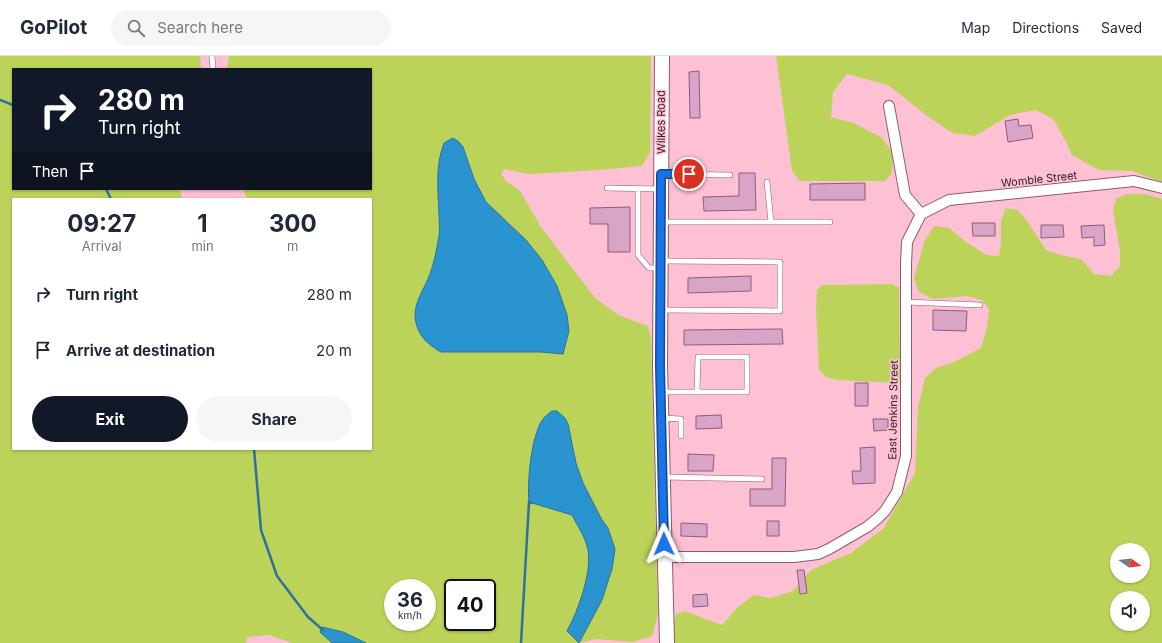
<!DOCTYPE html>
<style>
:root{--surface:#fff;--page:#f6f6f7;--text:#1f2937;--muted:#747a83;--line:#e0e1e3;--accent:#111827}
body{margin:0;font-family:Inter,sans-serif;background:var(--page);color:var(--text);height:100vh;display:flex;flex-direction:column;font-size:15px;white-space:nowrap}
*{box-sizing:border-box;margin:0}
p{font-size:13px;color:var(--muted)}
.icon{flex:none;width:22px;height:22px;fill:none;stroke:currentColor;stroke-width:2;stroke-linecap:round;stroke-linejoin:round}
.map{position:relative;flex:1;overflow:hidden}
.details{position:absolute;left:12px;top:142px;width:360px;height:252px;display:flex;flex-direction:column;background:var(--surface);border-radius:0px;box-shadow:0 1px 3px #0004}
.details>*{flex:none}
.top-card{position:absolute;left:12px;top:12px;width:360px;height:122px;border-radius:0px;box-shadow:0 1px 3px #0004;background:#111827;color:#fff;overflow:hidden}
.needle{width:26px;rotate:104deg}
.controls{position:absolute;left:1110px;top:487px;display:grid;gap:8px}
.controls a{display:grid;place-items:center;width:40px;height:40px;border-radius:50%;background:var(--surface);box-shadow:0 1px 3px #0004;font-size:20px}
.speed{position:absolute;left:384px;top:523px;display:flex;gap:8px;font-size:20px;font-weight:700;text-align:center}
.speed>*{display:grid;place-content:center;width:52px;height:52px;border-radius:50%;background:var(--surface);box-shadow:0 1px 3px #0004;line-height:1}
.speed small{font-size:10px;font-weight:400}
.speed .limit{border:2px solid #111;border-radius:6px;background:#fff;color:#111}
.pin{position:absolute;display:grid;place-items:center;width:34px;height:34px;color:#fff;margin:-17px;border:2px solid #fff;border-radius:50%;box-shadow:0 1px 4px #0007}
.me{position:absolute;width:44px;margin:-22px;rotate:359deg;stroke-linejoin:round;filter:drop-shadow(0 0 3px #0008)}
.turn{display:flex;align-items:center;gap:14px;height:84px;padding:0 20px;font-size:18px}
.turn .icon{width:52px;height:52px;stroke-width:2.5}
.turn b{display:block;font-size:28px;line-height:34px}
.then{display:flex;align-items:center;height:38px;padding:0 20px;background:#0003;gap:8px;font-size:15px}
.eta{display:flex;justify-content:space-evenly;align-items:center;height:68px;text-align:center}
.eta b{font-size:24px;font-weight:700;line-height:28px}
.primary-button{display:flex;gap:8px;margin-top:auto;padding:8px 20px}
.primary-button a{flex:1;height:46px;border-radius:24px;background:var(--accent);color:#fff;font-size:16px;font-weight:700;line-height:46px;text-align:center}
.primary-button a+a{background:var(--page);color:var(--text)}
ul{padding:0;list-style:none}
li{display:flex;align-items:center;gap:12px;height:56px;padding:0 20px}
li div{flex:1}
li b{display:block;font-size:15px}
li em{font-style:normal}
header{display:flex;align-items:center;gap:24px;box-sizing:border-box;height:56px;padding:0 20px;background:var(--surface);border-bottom:1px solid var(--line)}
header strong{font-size:19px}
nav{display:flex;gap:22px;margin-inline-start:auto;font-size:14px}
.search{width:280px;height:36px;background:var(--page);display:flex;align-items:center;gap:10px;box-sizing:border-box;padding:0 14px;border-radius:22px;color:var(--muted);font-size:15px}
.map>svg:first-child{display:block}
.green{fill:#bcd359;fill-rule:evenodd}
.water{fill:#2994cf;stroke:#2d719d}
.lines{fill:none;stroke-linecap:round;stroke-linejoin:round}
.stream{stroke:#2d719d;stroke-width:2.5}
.building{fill:#d8a5c7;stroke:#8b5d7d}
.lane-casing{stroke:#905a6c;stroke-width:6}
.street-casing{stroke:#905a6c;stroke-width:12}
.secondary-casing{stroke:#905a6c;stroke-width:16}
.lane{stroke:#fff;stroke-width:5}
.street{stroke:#fff;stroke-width:10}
.secondary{stroke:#fff;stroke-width:14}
.route-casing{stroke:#114b97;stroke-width:10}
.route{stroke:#1a73e8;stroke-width:7}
.labels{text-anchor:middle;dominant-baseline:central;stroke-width:3;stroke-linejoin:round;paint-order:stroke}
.street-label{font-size:11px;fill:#372028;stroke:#fec0d3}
</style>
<header>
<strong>GoPilot</strong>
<div class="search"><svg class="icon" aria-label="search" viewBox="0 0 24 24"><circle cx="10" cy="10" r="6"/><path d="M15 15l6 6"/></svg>Search here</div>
<nav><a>Map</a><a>Directions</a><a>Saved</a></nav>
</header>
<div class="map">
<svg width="1162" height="587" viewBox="0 0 1162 587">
<rect width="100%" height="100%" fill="#fec0d3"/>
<path class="green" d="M0,0H200L201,13H13V133H180L182,143H13V393H371V143H247L243,133H371V13H227L229,0H651L650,97L642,110L599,114L529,118L504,113L501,118L506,125L520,135L541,171L595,242L618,259L648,270L651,284L658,558L652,580L633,586L596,583L579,587H292L269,579L247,581L246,587H0ZM393,532H427V566H393ZM453,532H487V566H453Z
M776,0H1162V126L1132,115L1099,114L1072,99L1065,84L1053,63L1036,54L1010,59L975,80L953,77L930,62L888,29L847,18L833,36L831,61L853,67L881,81L893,97L892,117L885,125H800L792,115Z
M1126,138H1145L1162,143V587H671L670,576L676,558L685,555L722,569L739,550L754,539L771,542L793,535L811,514L851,497L884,472L915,417L918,352L925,322L936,312L954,306L981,292L987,271L989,253L982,244L967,240L933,243L919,236L914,223L924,186L934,170L949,172L966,186L986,199L999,200L1001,187V164L1006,152L1018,154L1029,168L1046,194L1060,199L1081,203L1094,218L1111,220L1120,210V195L1113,154L1116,143ZM1117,494H1143V520H1117ZM1117,542H1143V568H1117Z
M893,228L899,232L900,324L894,327L838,324L826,321L819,314L816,252L817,234L822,229Z"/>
<path class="water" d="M453,82L459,86L463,91L474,123L486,146L526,184L542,204L557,230L567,259L569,275L563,298L541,296H441C427,288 417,279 415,261C414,246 425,232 430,218C434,207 437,192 439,180C440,173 439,165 439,159C438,133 435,111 444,87Z
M552,355H557L565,362L568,368L576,407L583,427L602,464L608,472L615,493L612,513L602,544L579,587L567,575C578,555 594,512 587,490C584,479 577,469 572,459L529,446C527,426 531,384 541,366C543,362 548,358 552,355Z
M322,571L343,576L366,587H332L320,576Z"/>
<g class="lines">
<path class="stream" d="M0,44L13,49
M106,133L111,143
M254,393L261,474L277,520L308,561L323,574
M521,587L529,446L531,447"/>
</g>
<path class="building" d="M699,15L700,62H690L689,16Z
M1018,63L1019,70L1031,69L1033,82L1008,86L1005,65Z
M739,117H755L756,154L704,155L703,141L739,140Z
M865,127V144H810V128Z
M630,151V196H608V168H590V152Z
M972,167H995V180H973Z
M1041,169H1063L1064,181L1041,182Z
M1104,169L1105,189L1094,190V181L1082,182L1081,170Z
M751,220V235L688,237V222Z
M933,254L967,255L966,275L933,274Z
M782,273L783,288L684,289V274Z
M855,327H868V350H855Z
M721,359L722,372L696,373V360Z
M873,363H888V374L874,375Z
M875,391V427L853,428L852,415H861L860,392Z
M688,398L714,399L713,415H688Z
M772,402H786L785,450H750V433H772Z
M767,465H779V480H767Z
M681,467L707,468V481L681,480Z
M797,514H804L807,537L800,538Z
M707,538L708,550L693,551V539Z"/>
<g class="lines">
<g class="lane-casing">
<path id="lane" d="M212,0L213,13
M661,118L730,119
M767,126L771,166
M607,132L660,133
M638,133V199L649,212H659
M663,166H830
M906,246L980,249
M661,254L780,255V206L662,205
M662,336H747V301H698L697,336
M662,362L681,363V380
M663,421L762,423"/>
</g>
<g class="street-casing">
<path id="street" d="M921,158L949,144L1134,125L1162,132
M664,501H794L818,498L829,493L867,471L877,463L885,455L897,436L906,400V208L907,186L921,158L905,139L889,50"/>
</g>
<g class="secondary-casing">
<path id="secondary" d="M662,0L660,310L667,587"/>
</g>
<use href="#lane" class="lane"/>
<use href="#street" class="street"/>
<use href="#secondary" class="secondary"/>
</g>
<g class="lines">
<g class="route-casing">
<path id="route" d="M664,488L660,310L661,118H689"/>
</g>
<use href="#route" class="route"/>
</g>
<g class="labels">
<g class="street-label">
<text transform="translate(661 66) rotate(-90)">Wilkes Road</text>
<text transform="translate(1039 123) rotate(-6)">Womble Street</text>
<text transform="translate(893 354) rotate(-89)">East Jenkins Street</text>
</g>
</g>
</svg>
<div class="controls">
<a><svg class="needle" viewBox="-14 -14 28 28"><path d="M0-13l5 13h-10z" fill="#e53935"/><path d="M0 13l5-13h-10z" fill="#747a83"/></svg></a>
<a><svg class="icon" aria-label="sound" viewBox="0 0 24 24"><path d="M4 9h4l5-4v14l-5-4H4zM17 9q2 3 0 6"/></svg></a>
</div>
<div class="speed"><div>36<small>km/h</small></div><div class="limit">40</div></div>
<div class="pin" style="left:689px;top:118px;background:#d93025"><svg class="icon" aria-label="arrive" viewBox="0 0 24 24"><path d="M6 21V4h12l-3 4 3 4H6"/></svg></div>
<svg class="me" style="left:664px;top:488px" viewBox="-20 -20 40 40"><path d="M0-17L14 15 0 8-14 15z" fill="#1a73e8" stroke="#fff" stroke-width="4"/></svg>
<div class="top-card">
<div class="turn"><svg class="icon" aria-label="right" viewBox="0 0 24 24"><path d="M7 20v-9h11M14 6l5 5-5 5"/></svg><div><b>280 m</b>Turn right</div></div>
<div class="then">Then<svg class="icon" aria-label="arrive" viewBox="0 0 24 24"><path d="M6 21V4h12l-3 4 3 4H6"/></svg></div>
</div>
<section class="details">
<div class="eta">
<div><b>09:27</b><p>Arrival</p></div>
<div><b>1</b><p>min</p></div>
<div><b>300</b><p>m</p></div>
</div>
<ul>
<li><svg class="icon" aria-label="right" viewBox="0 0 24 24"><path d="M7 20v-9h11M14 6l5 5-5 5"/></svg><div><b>Turn right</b></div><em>280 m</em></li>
<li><svg class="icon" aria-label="arrive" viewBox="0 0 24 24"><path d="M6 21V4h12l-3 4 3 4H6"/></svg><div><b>Arrive at destination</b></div><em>20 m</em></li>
</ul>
<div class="primary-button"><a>Exit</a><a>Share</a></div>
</section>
</div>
